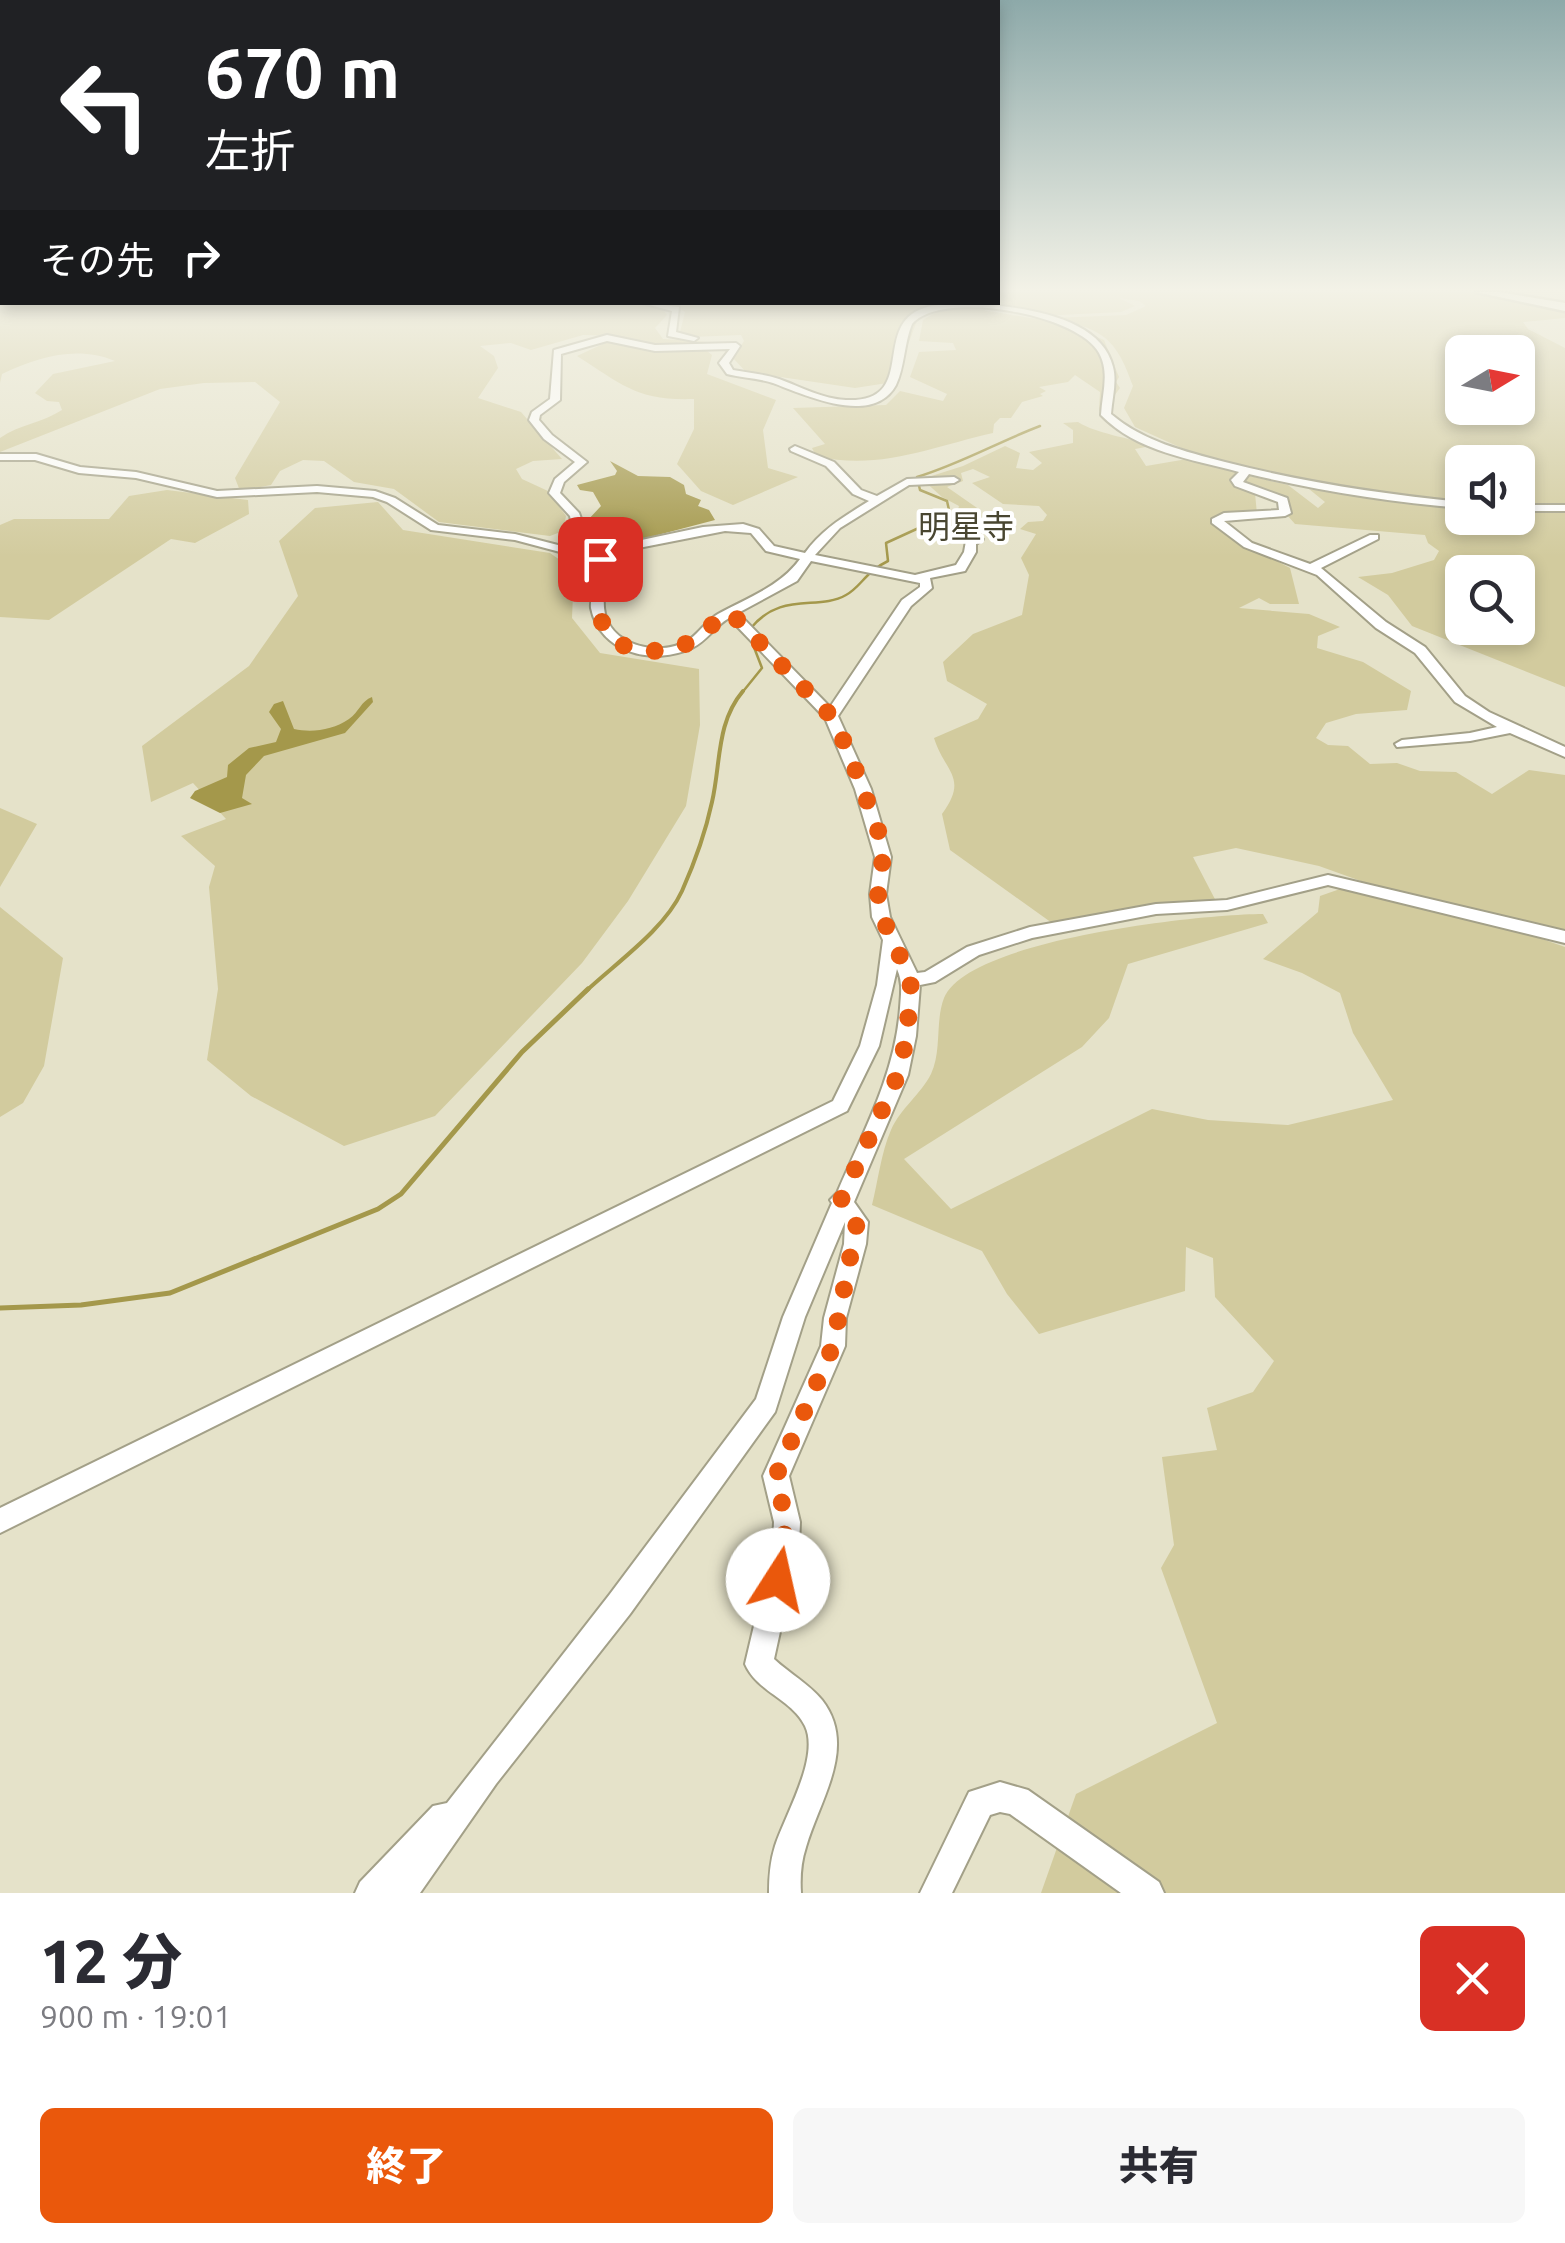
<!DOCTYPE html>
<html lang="ja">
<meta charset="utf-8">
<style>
:root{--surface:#fff;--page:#f7f7f7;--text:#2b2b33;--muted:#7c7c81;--accent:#ea580c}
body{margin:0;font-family:Ubuntu,"Noto Sans JP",sans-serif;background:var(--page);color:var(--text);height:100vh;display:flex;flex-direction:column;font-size:38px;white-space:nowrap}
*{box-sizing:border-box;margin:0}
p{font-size:32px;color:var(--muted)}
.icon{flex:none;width:55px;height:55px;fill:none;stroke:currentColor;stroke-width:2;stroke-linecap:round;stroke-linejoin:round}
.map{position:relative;height:1893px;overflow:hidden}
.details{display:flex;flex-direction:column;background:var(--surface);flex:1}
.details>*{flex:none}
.banner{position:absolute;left:0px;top:0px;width:1000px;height:305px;box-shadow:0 5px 15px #0003;background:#202124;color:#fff;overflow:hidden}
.needle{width:65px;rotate:80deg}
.tools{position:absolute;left:1445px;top:335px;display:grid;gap:20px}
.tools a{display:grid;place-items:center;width:90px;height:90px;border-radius:15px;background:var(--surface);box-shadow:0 5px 15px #0003;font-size:50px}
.pin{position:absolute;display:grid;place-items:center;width:85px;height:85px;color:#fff;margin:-42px;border-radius:20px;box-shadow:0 5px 15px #0006}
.me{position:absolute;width:110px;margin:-55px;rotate:10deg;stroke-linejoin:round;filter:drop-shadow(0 0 8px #0008)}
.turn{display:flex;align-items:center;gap:35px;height:210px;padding:0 40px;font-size:45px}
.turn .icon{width:130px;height:130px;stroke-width:2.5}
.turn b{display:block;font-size:70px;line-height:85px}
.then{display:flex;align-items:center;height:95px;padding:0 40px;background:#0003;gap:20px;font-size:38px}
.round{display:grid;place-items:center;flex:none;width:105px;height:105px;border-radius:15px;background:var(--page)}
.overview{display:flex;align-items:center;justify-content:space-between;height:170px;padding:0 40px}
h1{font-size:60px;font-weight:800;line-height:75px}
.button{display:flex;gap:20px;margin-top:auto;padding:20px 40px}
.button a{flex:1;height:115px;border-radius:15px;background:var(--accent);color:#fff;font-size:40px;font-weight:800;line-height:115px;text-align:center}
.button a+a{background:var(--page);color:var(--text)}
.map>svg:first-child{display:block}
.green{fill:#d2cb9e;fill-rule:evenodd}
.water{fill:#a4984b}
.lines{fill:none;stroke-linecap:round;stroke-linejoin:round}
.stream-far2{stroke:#a4984b;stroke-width:2.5}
.stream-far1{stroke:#a4984b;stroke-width:4}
.stream{stroke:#a4984b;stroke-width:5}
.street-casing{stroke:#a3a088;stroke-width:4}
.secondary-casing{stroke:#a3a088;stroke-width:5}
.street{fill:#fff;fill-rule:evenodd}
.secondary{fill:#fff;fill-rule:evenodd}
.route{stroke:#ea580c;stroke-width:18;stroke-dasharray:0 32.4}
.labels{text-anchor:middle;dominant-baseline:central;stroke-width:8;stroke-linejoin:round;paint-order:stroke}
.far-quarter-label{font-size:32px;fill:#494631;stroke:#fff}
</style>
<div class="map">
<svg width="1565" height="1893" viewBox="0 0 1565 1893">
<rect width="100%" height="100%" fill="#e5e2c9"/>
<path class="green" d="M0,292L2,302H633L663,309L667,315L655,328L663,339L708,342L701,346L712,355L707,374L776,400L763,430L768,468L798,477L733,505L701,491L677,464L694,429V399C637,401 623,385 577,356L620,336L583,335L531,350L511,343L480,346L494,356L498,368L478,398L521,412L562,459L533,461L516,469L522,479L548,491L566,516L563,531L550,536L439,522L394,489L354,482L324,461L303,460L280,471L271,485L240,491L235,478L280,402L255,382L204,383L160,389L0,452V438C20,424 42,423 62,410L59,402L47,401L35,393L53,374L115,361C77,345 38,357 2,374L0,383Z
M998,292H1483L1565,308V318L1523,322L1528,329L1565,348V507L1518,506V462H1462V503L1400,500L1317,486L1197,455L1135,427L1124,408L1133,386C1116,337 1102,329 1052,318L1126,315L1146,306L1139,301L1119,298L1135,306L1121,312L1040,316L984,303L932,308L918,318L894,382L855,388L746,372L733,358L744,341L741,335L690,337L680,332L685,312L674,305L658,303L998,302ZM1462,352H1518V408H1462Z
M970,308L1067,324L1104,340L1119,377L1116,382L1120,388L1111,400L1110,414L1099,411L1100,392L1075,375L1068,382L1039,387L1046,391L1040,394L1043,396L1022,402L1011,418H1000L994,424L993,433C931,447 879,471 816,456L812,448L825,444L793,408L886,405L900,391L943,401L947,394L910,377L919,352L956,350L953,343L919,341L923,320L938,311Z
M1078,422C1097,434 1128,437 1151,446L1135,449L1146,466L1193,458L1240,471L1232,477L1235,484L1255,493L1257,514L1234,515L1228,522L1256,550L1290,568L1299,604H1270L1259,598L1239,608L1309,614L1340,627L1318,636L1317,648L1363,662L1411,691L1407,710L1356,714L1326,723L1316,738L1328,745L1348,746L1370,764L1397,763L1420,771L1456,772L1492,794L1529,770L1565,775V935L1493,913L1400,895L1319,866L1236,848L1193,857L1218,905L1059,928L950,850L942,814C969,777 945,773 934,738L978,719L987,704L947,681L943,662L973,634L1022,615L1029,575L1021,558L1036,534L1020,529L1028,522L1043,521L1047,515L1039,506L1003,504L972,483L990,477L973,469L961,473L963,481L947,487L980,510L977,521L926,532L956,517L959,506L942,497L922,479L963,466L1005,446L1020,453L1016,468L1033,470L1042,463L1029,452L1073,443V430L1063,423Z
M1246,475L1288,485L1318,508L1325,502L1309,489L1407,504L1462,507V518H1518V510H1565V687L1412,626L1388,595L1358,577L1392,573L1434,560L1439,551L1428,543L1425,535L1295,524L1287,515L1290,503L1244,485L1241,481ZM1462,572H1518V628H1462Z
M167,490L248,500L249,514L195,543L171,539L49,620L0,617V525L14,519H109L129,496Z
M378,502L403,530L550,553L574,570L572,618L600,653L699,669L700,725L686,806L628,901L582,963L435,1116L344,1146L251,1096L207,1060L218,989L209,887L215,866L181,836L226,819L193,783L151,802L142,746L249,666L298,596L279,541L315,508Z
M0,808L37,824L0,887Z
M1340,889L1487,920L1565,947V1893H1041L1076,1794L1217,1723L1161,1568L1174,1545L1162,1457L1217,1450L1207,1408L1253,1392L1274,1361L1215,1297L1213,1258L1186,1247L1185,1291L1039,1334L1007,1294L982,1251L872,1205C878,1181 881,1153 891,1130C900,1109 921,1094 931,1074C942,1051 935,1021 944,998C968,939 1203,914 1263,914L1268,923L1128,964L1109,1018L1082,1047L904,1159L951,1209L1152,1109L1208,1120L1288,1125L1393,1100L1353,1033L1340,993L1302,973L1263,959L1318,912L1320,896Z
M0,907L63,958L44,1066L23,1103L0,1117Z"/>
<path class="water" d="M610,461L638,476L670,477L684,485L686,494L701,500L698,506L709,510L715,520L612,547L596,541L586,522L601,506L593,492L580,490L577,485L615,475L617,471Z
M372,697L373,702L345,733L264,756L246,775L242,798L252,804L220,813L190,798L195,791L227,777L228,765L249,748L276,742L281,729L269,712L274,704L283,701L294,729C312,733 333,730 349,719C359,712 361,701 372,697Z"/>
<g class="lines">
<path class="stream-far2" d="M751,628C781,591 818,611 846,595C861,587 865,572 888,561L886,543L945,516L949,510L947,501L920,490L917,477C960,464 998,442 1040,426
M741,694L762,668L750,637"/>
<path class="stream-far1" d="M585,992C617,962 664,930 682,891C694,864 706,830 712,802C721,763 716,723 743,691"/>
<path class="stream" d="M0,1308L81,1305L170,1293L378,1209L401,1194L522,1052L588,989"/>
<g class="street-casing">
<path id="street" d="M638,302L679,307L676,332L698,338L694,341L668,336L672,311Z
M953,303C1000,304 1100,310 1113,367C1117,382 1112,399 1111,414C1144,442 1184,451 1225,462C1303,482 1382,494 1462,502V508C1390,502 1319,491 1249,474L1243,482L1287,498L1291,513L1285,516L1224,521L1252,543L1310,564L1370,535H1378V539L1321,568L1386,622L1425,647L1465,696L1489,712L1565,747V757L1510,733L1470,741L1397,747L1395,744L1402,740L1470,733L1497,727L1455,702L1415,653L1376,628L1317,575L1244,547L1212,523V519L1224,513L1279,510L1278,502L1235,486L1231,480L1239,472C1191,459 1137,452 1101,415C1102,394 1110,373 1099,353C1078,314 942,289 912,324C904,343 905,366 896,385C873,427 805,395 773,383C758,378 742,378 727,374L719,363L730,349L655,351L607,341L561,354L560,400L540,415L539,420L552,435L587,462L564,482L560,493L579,513L585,530L599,549L703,527L743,524L759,529L774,546L805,553C822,529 845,516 869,501L853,494L826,466L791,451L790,449L795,446L834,462L861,490L877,496L907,479L954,477L959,480L954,483L909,485L840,528L815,555L915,575L956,565L964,552L966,541L977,536L983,539L976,544V552L965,571L930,578L932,588L911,606L838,716L871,789L891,857L886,894L890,917L917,973L925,972L967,947L1030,927L1156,904L1227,900L1328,875L1565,931V943L1328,885L1227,910L1156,914L1032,938L979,955L935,982L920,985L916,1036L908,1075L854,1202L868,1222L866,1244L846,1318L845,1346L789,1476L800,1522L799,1545L774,1659C789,1673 809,1684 822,1700C858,1746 820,1799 806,1847C801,1862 800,1877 801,1893H769C769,1877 770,1862 775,1846C785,1815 820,1757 805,1726C792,1699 757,1692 745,1664L773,1545L774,1522L763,1476L821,1346L824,1318L844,1244L845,1222L805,1317L775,1412L630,1614L496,1784L420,1893H355L360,1882L433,1806L447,1803L610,1594L756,1399L783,1317L832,1203L830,1200L837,1193C863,1132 895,1075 900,1008C901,994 903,982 897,969L879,1046L847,1111L0,1533V1508L833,1101L860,1046L877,985L883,940L872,917L870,894L875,857L855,789L825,718L729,618C715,626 707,641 692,648C653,666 600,653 591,608C590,599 594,594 595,585C596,577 594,569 594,561L515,540L431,530L387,502L373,497L317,492L217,497L136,478L79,473L35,460H0V454H36L80,467L136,472L217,491L317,486L375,491L395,498L438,525L515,534L589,553L573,530L570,516L549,493L555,479L575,462L544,439L529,420L532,412L550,399L554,350L607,335L655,345L736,343L740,346L729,363L733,370C749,373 764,374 779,379C801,387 823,399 846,400C915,403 876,335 915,312C927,305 940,305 953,303ZM725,531L751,533L766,551L800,559C781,586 747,598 718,614C707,620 700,632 690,639C666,656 621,649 608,622C597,600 612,578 603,555ZM811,561L920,583V587L902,600L830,707L738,613L797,581Z
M1518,505H1565V511H1518Z
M1000,1782L1028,1790L1159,1882L1164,1893H1121L1010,1814L1000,1812L990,1815L952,1893H920L969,1792Z"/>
</g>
<g class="secondary-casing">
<path id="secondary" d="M1476,292H1499L1565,303V311Z"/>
</g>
<use href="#street" class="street"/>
<use href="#secondary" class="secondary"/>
</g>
<linearGradient id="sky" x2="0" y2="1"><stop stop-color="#8da9a9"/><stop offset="0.52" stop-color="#f3f2e7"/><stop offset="1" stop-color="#f3f2e7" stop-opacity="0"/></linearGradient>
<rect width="1565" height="557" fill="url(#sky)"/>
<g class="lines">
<path class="route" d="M600,559L597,615L614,639L629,649L644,652L680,648L730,612L831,716L848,750L878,830L883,857L878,894L882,917L911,980L907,1036L898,1075L841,1200L857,1222L833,1346L776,1476L786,1522L778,1580"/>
</g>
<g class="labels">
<g class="far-quarter-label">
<text x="966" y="526">明星寺</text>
</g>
</g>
</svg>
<div class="tools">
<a><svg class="needle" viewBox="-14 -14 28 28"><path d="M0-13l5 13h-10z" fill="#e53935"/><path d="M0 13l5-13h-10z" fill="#7c7c81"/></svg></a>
<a><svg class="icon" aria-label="sound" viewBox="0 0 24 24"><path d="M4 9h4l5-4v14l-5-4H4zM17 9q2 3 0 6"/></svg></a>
<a><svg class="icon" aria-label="search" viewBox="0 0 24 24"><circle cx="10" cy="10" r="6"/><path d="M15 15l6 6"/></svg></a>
</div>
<div class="pin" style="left:600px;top:559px;background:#d93025"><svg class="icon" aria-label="arrive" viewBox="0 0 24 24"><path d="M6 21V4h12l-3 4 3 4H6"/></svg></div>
<svg class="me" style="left:778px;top:1580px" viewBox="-20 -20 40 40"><circle r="19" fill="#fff"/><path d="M0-13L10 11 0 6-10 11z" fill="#ea580c"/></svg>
<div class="banner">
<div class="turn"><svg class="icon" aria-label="left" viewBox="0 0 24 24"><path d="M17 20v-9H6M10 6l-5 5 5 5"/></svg><div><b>670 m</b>左折</div></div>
<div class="then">その先<svg class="icon" aria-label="right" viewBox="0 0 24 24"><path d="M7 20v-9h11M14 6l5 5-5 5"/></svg></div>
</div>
</div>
<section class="details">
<div class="overview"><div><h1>12 分</h1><p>900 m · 19:01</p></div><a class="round" style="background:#d93025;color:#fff"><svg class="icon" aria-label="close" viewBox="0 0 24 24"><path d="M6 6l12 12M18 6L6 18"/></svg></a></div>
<div class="button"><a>終了</a><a>共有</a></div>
</section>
